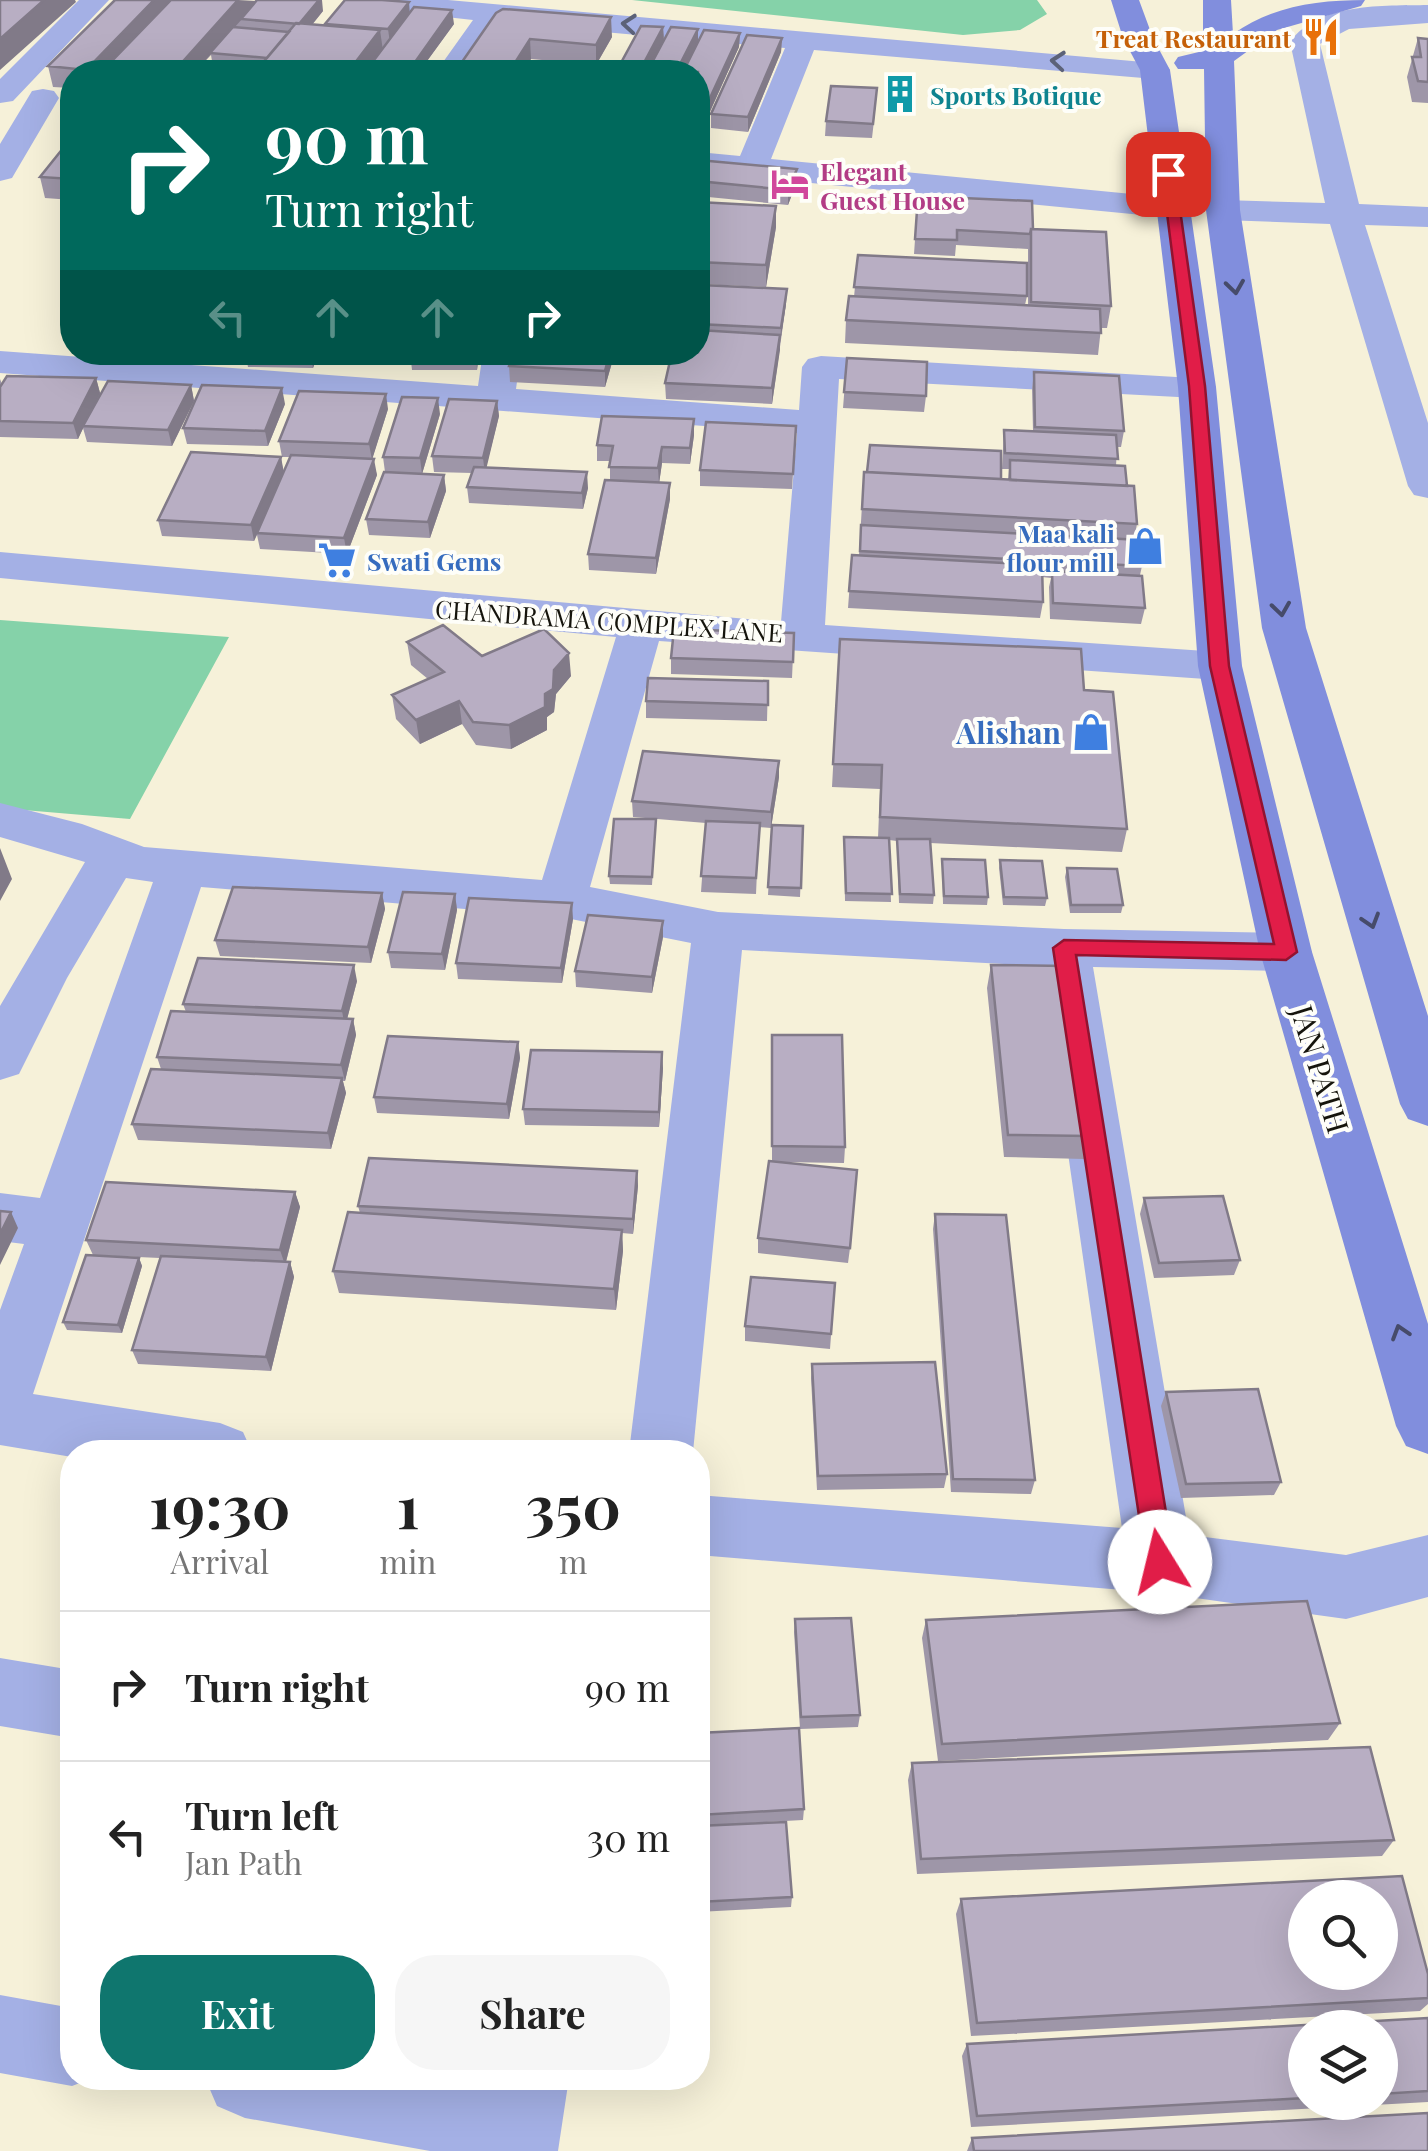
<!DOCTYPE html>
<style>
:root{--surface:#fff;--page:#f6f6f6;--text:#222;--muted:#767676;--line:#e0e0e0;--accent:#0f766e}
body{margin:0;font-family:"Playfair Display",serif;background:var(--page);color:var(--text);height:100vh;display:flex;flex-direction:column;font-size:38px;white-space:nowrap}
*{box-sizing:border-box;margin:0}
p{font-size:32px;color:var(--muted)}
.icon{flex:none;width:55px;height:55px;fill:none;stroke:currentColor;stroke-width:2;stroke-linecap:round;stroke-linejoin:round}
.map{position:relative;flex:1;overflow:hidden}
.drawer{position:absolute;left:60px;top:1440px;width:650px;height:650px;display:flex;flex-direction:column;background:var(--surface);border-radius:40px;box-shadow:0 10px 40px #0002}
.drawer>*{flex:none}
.hud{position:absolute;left:60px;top:60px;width:650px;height:305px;border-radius:40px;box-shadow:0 10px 40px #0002;background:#00695c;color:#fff;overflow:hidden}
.tools{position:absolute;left:1288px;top:1880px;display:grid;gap:20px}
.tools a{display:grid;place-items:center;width:110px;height:110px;border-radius:50%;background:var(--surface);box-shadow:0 10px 40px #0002;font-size:50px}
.pin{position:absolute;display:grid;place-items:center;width:85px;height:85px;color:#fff;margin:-42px;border-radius:20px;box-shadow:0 5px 15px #0006}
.me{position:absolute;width:110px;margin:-55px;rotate:351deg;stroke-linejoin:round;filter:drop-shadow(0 0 8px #0008)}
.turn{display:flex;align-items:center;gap:35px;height:210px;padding:0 40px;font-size:45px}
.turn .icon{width:130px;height:130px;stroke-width:2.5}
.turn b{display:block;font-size:70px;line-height:85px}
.lanes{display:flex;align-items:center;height:95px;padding:0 40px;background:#0003;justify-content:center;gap:50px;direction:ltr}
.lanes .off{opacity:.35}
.eta{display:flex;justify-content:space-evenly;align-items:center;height:170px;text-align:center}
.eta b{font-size:60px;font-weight:700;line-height:70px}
.button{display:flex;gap:20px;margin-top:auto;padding:20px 40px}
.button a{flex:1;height:115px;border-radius:40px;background:var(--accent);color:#fff;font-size:40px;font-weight:700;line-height:115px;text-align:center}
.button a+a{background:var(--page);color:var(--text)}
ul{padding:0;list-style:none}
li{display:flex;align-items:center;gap:30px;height:150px;padding:0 40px;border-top:2px solid var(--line)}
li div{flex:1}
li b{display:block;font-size:38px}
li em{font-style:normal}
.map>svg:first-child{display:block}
.green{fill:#85d2a9}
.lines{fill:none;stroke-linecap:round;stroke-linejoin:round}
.minor{fill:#a4b0e5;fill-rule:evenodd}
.secondary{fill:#818edd;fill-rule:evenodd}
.wall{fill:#9e96a8;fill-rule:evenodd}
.shaded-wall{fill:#817a88}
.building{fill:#b8aec3;stroke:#817a88;stroke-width:2.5;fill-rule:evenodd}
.oneway{stroke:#5c6278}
.oneway2{stroke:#464b6a}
.route{fill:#e11d48;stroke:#92132f;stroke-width:2.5}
.labels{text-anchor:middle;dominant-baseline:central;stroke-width:8;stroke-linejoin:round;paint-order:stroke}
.far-food-label{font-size:25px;font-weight:bold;fill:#c56008;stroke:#fefef9;text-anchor:end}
.far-culture-label{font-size:25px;font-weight:bold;fill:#0d838f;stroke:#fefef9;text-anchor:start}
.far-hotel-label{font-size:25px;font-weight:bold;fill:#b23c85;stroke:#fefef9;text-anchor:start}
.far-shop-label{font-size:25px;font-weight:bold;fill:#366cbe;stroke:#fefef9;text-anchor:end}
.far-street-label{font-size:25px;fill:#15140c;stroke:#fefef9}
.shop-label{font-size:30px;font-weight:bold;fill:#366cbe;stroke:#fefef9;text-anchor:end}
.street-label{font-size:30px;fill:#15140c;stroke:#fefef9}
</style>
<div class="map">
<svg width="1428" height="2151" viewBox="0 0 1428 2151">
<rect width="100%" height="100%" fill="#f6f1d9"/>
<path class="green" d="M632,0H1037L1047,14L1020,30L963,35Z
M0,620L229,637L130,819L0,808Z"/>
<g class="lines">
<path class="minor" d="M79,0H109L13,101L0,103V79Z
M360,0H448L1166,64L1170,70L1166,76L1155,79L814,50L771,159L1173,198L1185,201L1190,208L1185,215L1173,218L698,172V152L740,156L785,48L501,23L466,72H436L473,20L374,9L364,6Z
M1428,5V23L1349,29L1320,44L1359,204L1428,207V227L1365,225L1428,423V498L1414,495L1408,486L1330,224L1223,220L1211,217L1206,210L1211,203L1223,200L1325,203L1290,42C1319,2 1384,6 1428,5Z
M43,89L54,91L59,98L12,178L0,181V144L32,91Z
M0,351L478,386L483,352H521L516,389L799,410L802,367L808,359L821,356L1210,379L1216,387L1210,395L1197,398L839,379L825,625L1220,652L1236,656L1242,666L1236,676L1220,680L659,641L590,887L718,912L1064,929L1286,933L1304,939L1312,952L1304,965L1286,971L1093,967L1189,1535L1346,1555L1428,1535V1597L1346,1619L1160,1593L698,1555V1495L1122,1528L1041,966L742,950L693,1452H629L691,943L561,917L201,887L33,1394L220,1423L243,1432L252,1452H72V1457L0,1445V1310L24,1244L0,1241V1193L40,1198L153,882L126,878L67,978L19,1074L0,1080V1006L85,862L0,837V803L82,824L144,847L542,880L616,637L0,578V552L781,622L797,433L0,373Z
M0,1658L72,1670V1738L0,1726Z
M0,1995L72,2008V2078H93L72,2086L0,2073Z
M205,2078H469L489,2081V2078H569L558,2151H430L245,2118L217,2106Z"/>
<path class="secondary" d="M1111,0H1139L1153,38L1170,70L1216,387L1242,666L1312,952L1428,1324V1454L1406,1446L1396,1426L1260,952L1198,666L1178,387L1140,70L1123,38Z
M1203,0H1231L1233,34C1273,6 1317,0 1365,0L1361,6L1277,30L1234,61L1240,210L1306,628L1428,1016V1126L1408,1119L1400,1104L1262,628L1206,210L1204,69H1178L1174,63L1178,57L1203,51Z"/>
</g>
<path class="wall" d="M115,0L323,11L312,25L325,26V24L410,12L454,24L419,72H255L256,71L213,67L211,55L195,72H114L112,68L108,72H72V88L53,87L48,66Z
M496,13L612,37L596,65L531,59L523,72H455Z
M663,27L664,41L698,29V42L740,33L739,47L703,127H698V72H616Z
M782,38L781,52L748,132L711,128V114Z
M1418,38L1428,39V103L1412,102L1407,77Z
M876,103L872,138L825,136L826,121Z
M72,137V200L45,198L40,177Z
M698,160L797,169L796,184L788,205L698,196Z
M918,196L1033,229L1111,306L1107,328H1101L1098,355L845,343L846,320L854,297L858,255L1027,296L1025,305H1028V249L956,245L955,256L914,254Z
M698,202L776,206V227L766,287L698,284Z
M698,300L786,304L772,404L666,399L665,383L698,352Z
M171,352H242L240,358L172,357Z
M245,352H319L313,368L248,367Z
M410,352H479L477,370H412Z
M615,352L605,387L510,382L509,366Z
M847,358L926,396L924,412L843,408Z
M1034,372L1124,431L1121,447H1117L1116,466L1127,486L1137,524L1134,540L1142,566L1140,575L1145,608L1141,624L1050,619L1049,587L1051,578L1042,577L1043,602L1040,618L848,608L852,555H859L864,472L1008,480L1009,469H1002L1004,430L1033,431L1032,388Z
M96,378L100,393L191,385L194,401L172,446L87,442L83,428L78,439L0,437V379L2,384Z
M497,401L499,416L486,467L588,488L583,509L469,503L467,487L472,473L434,472L432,456Z
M285,404L268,446L187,444L183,428Z
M388,409L372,459L377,475L347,554L260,549L257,535L254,541L162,536L158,520L281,457L283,472L290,457H282L279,441Z
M440,414L422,474L444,475L446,491L430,538L369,535L366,519L385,472L383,457Z
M694,419V435L690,464L662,463L659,483L670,499L656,574L589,570L588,554L610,480V461H597V445Z
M796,426L792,489L700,486V470Z
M794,633L792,678L671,674V658Z
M840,639L1084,690L1127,829L1122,852L930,843L934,895L933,904L899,903L897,841L889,840L891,902L845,901L844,837L878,838L880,789L832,787Z
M407,642L482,656L571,676L556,694L554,712L547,717V730L511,749L476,745L462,724L420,744L396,719L392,695L428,679L411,665Z
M768,681L767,721L646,718V701Z
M779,761V777L771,828L759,827L756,894L701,892L706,823L633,817L632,801Z
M656,819L652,885L610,884L609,876Z
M772,825L803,826L800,897L768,895Z
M942,859L988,897L987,905L943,904Z
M1000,860L1047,898L1045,906L1003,905L999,868Z
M1067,868L1123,905L1121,913H1070L1065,877Z
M382,893L385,909L371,963L220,956L215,940Z
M455,894L457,910L445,970L391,968L388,952Z
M573,919L562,983L458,979L456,963Z
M663,921V937L652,993L576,987L575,971Z
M991,965L1089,1136L1084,1159L1004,1157L987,988Z
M357,981L347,1019H353L356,1035L345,1081H343L346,1093L331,1149L138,1140L132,1124L161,1069L157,1057L186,1012L183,1004Z
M772,1035L845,1147L844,1163L779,1162L850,1248L848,1263L758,1253V1238L772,1161Z
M518,1042L520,1058L509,1119L377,1113L374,1097Z
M663,1068L659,1127L525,1125L523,1109Z
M637,1171L638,1186L633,1234L622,1233L623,1251L616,1310L339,1293L333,1271L360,1213L358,1206Z
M295,1192L300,1207L286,1262H290L294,1277L271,1371L138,1364L132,1350L160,1258L93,1255L86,1240Z
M1144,1198L1240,1260L1234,1275L1154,1278L1140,1214Z
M935,1214L1035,1480L1031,1494L951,1492L933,1229Z
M139,1258L142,1266L122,1333L67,1330L63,1322Z
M835,1283L830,1349L745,1341V1326Z
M812,1364L947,1474L944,1488L817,1490L811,1378Z
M1166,1392L1281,1482L1274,1495L1181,1498L1161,1406Z
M795,1619L860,1715L858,1727L800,1729L794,1632Z
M926,1620L1340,1723L1328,1740L938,1761L922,1638Z
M698,1733L804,1809L803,1820L698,1826Z
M912,1763L1394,1840L1382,1856L917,1874L908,1780Z
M698,1826L792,1897L791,1907L698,1912Z
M961,1899L1428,1974V2004L1420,2011L971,2036L956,1914Z
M1428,2018V2102L971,2127L962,2056L967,2044ZM1305,2028H1380V2102H1305Z
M972,2138L1428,2151H967Z"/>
<path class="shaded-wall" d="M44,0H75L76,2L0,70V39Z
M154,0H177L111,62L112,68L108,72H87L86,70Z
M238,0L258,1L195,72H178L177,68Z
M319,0H322L323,11L301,38L299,24Z
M409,2L410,16L390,43L388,29Z
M452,10L454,24L419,72H408Z
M611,17L612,37L596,65V45Z
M663,27L664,41L647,72H639Z
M698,29V43L683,72H676Z
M380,30L383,51L366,72H348Z
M740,33L739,47L703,127V113Z
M782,38L781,52L748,132V117Z
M530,39L531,59L523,72H509Z
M797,169L796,184L788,205V190Z
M776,206V227L766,287V265Z
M787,289L786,304L780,343L781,328Z
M780,335V350L772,404V388Z
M319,352L313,368L310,353Z
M476,352H479L477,370Z
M610,352H615L605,387V371Z
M96,378L100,393L78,439L73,423Z
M191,385L194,401L172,446L168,430Z
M282,388L285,404L268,446L265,431Z
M386,394L388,409L372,460L369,444Z
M438,398L440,414L422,474L420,458Z
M497,401L499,416L485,474L483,458Z
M694,419V435L690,464V448Z
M662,447V463L659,484L658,468Z
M281,457L284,473L254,541L251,525Z
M374,459L377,475L347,554L344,538Z
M587,472L588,488L583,509L582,493Z
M444,475L446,491L430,538L428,522Z
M670,483V499L656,574V558Z
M569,653L571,676L556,694L554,712L547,717V730L511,749L509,725L545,694L554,670Z
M459,701L462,724L420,744L416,720Z
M779,761V777L771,828V812Z
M0,848L12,879L0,901Z
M382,893L385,909L371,963L368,947Z
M455,894L457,910L445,970L442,954Z
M572,903L573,919L562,983L561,968Z
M663,921V937L652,993V977Z
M354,965L357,981L345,1027L342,1011Z
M353,1019L356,1035L345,1081L341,1065Z
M518,1042L520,1058L509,1119L507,1104Z
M662,1052L663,1068L659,1127V1112Z
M342,1078L346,1093L331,1149L328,1133Z
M637,1171L638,1186L633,1234V1219Z
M295,1192L300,1207L285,1265L280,1250Z
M11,1212L18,1228L0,1265V1234Z
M622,1230L623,1251L616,1310L614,1289Z
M139,1258L142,1266L122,1333L118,1325Z
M290,1262L294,1277L271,1371L266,1357Z"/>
<path class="building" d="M0,0H44L0,39Z
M115,0H154L86,70L48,66Z
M171,0H238L177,68L111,62Z
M257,0H319L299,24L241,19Z
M345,0H382L409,2L388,29L325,24Z
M414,7L452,10L408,72H365Z
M503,9L611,17L596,45L530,39L509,72H455L496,13Z
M296,23L380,30L348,72H255Z
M641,26L663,27L639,72H616Z
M233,27L289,32L267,58L210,53Z
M671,27L698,29L676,72H647Z
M704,30L740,33L703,113L698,112V72H683Z
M747,35L782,38L748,117L711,114Z
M1418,38L1428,39V82L1418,81L1412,57H1421Z
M831,86L877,88L873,124L826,121Z
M72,137V179L40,177Z
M698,160L797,169L788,190L698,181Z
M918,196L1032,201L1033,229H1031L1030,234L957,230V240L915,239Z
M698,202L776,206L766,265L698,262Z
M1031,229L1106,232L1111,306L1031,302Z
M858,255L1027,263V296L854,287Z
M701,285L787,289L781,328L698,324V300Z
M849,296L1100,309L1101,333L846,320Z
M698,330L780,335L772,388L665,383L672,352H698Z
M410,352H476L475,354L410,355Z
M513,352H610L605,371L509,366Z
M847,358L927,362L926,396L844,392Z
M1034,372L1119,376L1124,431L1035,427Z
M7,376L96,378L73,423L0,421V387Z
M108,381L191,385L168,430L83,426Z
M202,385L282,388L265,431L183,428Z
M299,391L386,394L369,444L279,441Z
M402,397L438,398L420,458L383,457Z
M449,399L497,401L483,458L432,456Z
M602,416L694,419L690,448L662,447L658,468L609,467L613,446L597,445Z
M706,422L796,426L793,474L700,470Z
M1004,430L1116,435L1118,459L1005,453Z
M870,445L1001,451V479L867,472Z
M191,452L281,457L251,525L158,520Z
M291,455L374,459L344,538L257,533Z
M1010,460L1125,466L1127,486L1010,480Z
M474,467L587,472L582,493L467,487Z
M384,472L444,475L428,522L366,519Z
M864,472L1134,486L1137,524L862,509Z
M605,480L670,483L656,558L588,554Z
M861,525L1140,540L1142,566L860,551Z
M852,555L1042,565L1043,602L849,591Z
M1052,571L1142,576L1145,608L1053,603Z
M443,625L482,656L544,629L569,653L554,670L553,689L545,694V707L509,725L473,722L459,701L416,720L392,695L444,672L407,642Z
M674,629L794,633L793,662L671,658Z
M840,639L1081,649L1084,690L1113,692L1127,829L880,817L882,765L833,764Z
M648,678L768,681V705L646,701Z
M643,751L779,761L771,812L632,801Z
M614,819H656L652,877L609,876Z
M706,821L760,823L756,878L701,876Z
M772,825L803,826L801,888L768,887Z
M844,837L889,838L892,894L846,893Z
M897,839H930L934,895L900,894Z
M942,859L985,860L988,897L944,896Z
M1000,860L1042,861L1047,898L1004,897Z
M1067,868L1117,869L1123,905H1071Z
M233,887L382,893L368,947L215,940Z
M403,892L455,894L442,954L388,952Z
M469,898L572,903L561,968L456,963Z
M588,915L663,921L652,977L575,971Z
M198,958L354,965L342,1011L183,1004Z
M991,965L1066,966L1089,1136L1008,1135Z
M171,1011L353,1019L341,1065L157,1057Z
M772,1035H842L845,1147L772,1146Z
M388,1036L518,1042L507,1104L374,1097Z
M531,1050L662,1052L659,1112L523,1109Z
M151,1069L342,1078L328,1133L132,1124Z
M369,1158L637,1171L633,1219L358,1206Z
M769,1161L857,1170L850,1248L758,1238Z
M106,1182L295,1192L280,1250L86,1240Z
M1223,1196L1240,1260L1159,1263L1144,1198Z
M0,1211L11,1212L0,1234Z
M348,1212L622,1230L614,1289L333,1271Z
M935,1214L1006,1215L1035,1480L953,1479Z
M86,1255L139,1258L118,1325L63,1322Z
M161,1256L290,1262L266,1357L132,1350Z
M751,1277L835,1283L831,1334L745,1326Z
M935,1362L947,1474L818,1476L812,1364Z
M1258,1389L1281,1482L1186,1484L1166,1392Z
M1307,1601L1340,1723L942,1744L926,1620Z
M851,1618L860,1715L801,1717L795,1619Z
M799,1728L804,1809L698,1815V1733Z
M1370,1747L1394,1840L921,1859L912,1763Z
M786,1822L792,1897L698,1902V1826Z
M1402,1876L1428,1974V1998L977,2023L961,1899ZM1305,1898H1380V1972H1305Z
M1428,2018V2091L1380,2094V2028H1305V2098L977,2116L967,2044Z
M1428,2113V2151H974L972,2138Z"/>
<defs><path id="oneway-chevron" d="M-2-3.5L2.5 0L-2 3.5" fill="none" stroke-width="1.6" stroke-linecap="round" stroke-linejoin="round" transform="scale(2.5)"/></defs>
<g class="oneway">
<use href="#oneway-chevron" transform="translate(629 24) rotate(-175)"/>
<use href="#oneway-chevron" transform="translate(1058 61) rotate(-175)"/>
</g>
<g class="oneway2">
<use href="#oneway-chevron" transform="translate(1235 287) rotate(82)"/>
<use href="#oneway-chevron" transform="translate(1281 609) rotate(82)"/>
<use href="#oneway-chevron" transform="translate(1371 921) rotate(73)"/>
<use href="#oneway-chevron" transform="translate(1400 1332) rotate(-107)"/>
</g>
<path class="route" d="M1168,170L1175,174L1205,386L1229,666L1297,952L1286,960L1076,955L1174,1562L1170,1571L1160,1575L1150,1571L1146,1562L1053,948L1064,940L1274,944L1210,666L1189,386L1162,174Z"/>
<defs>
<g id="restaurant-bare" transform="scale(3)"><path d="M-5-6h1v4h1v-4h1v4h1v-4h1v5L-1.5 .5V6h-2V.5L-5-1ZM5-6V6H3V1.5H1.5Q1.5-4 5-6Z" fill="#e8710a" stroke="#fefef9" stroke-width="2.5" paint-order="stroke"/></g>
<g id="building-bare" transform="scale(3)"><path d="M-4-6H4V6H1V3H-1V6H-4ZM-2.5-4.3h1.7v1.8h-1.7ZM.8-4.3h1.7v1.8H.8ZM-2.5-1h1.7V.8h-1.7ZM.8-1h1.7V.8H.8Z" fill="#0f9aa8" stroke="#fefef9" stroke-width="2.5" paint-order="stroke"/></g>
<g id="hotel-bare" transform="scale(3)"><path d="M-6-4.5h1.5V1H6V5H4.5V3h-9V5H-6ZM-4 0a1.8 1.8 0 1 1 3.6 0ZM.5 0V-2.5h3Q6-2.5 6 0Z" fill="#d1479c" stroke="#fefef9" stroke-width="2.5" paint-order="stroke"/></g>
<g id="shop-bare" transform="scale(3)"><path d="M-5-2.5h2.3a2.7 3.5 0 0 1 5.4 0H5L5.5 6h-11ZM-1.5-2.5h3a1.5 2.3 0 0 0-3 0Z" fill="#3f7fe0" stroke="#fefef9" stroke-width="2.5" paint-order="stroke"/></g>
<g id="supermarket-bare" transform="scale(3)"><path d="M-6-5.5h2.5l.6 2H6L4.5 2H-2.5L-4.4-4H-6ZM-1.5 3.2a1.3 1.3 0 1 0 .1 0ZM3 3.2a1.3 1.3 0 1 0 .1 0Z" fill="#3f7fe0" stroke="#fefef9" stroke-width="2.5" paint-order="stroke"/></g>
</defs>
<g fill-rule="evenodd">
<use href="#restaurant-bare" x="1321" y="37"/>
<use href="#building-bare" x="900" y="94"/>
<use href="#hotel-bare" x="790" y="184"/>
<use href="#shop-bare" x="1145" y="546"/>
<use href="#supermarket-bare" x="337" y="560"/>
<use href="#shop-bare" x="1091" y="732"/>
</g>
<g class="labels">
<g class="far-food-label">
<text x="1291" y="37">Treat Restaurant</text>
</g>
<g class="far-culture-label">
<text x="930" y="94">Sports Botique</text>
</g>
<g class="far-hotel-label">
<text x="820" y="170">Elegant<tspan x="820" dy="29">Guest House</tspan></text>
</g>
<g class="far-shop-label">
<text x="1115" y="532">Maa kali<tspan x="1115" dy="29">flour mill</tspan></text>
<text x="367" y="560" text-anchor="start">Swati Gems</text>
</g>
<g class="far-street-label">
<text transform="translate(609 620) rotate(4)">CHANDRAMA COMPLEX LANE</text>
</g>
<g class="shop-label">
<text x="1061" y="732">Alishan</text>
</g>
<g class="street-label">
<text transform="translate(1321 1069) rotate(73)">JAN PATH</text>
</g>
</g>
</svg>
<div class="tools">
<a><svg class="icon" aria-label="search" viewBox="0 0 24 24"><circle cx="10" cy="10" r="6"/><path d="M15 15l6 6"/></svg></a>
<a><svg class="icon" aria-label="layers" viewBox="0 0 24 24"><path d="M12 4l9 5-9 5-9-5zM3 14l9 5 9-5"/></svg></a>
</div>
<div class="pin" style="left:1168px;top:174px;background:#d93025"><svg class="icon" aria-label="arrive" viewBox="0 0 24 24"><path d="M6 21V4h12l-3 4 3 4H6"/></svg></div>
<svg class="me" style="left:1160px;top:1562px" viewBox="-20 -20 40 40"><circle r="19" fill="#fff"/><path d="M0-13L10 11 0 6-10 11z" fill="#e11d48"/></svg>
<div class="hud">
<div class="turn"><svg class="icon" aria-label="right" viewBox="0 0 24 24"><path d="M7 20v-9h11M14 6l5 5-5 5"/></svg><div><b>90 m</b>Turn right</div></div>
<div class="lanes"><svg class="icon off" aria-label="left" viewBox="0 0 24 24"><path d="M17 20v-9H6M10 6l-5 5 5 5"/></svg><svg class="icon off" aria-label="ahead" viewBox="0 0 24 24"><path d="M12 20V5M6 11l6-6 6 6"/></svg><svg class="icon off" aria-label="ahead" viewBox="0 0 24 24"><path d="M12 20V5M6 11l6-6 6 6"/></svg><svg class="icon" aria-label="right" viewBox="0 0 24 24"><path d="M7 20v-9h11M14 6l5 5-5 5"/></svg></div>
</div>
<section class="drawer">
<div class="eta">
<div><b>19:30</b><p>Arrival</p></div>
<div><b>1</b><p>min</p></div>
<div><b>350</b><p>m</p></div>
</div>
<ul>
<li><svg class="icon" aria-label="right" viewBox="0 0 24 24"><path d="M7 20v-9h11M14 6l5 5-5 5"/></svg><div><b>Turn right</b></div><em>90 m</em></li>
<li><svg class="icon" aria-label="left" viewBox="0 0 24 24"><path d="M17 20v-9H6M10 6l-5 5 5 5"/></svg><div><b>Turn left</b><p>Jan Path</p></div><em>30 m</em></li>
</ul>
<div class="button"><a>Exit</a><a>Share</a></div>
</section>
</div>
